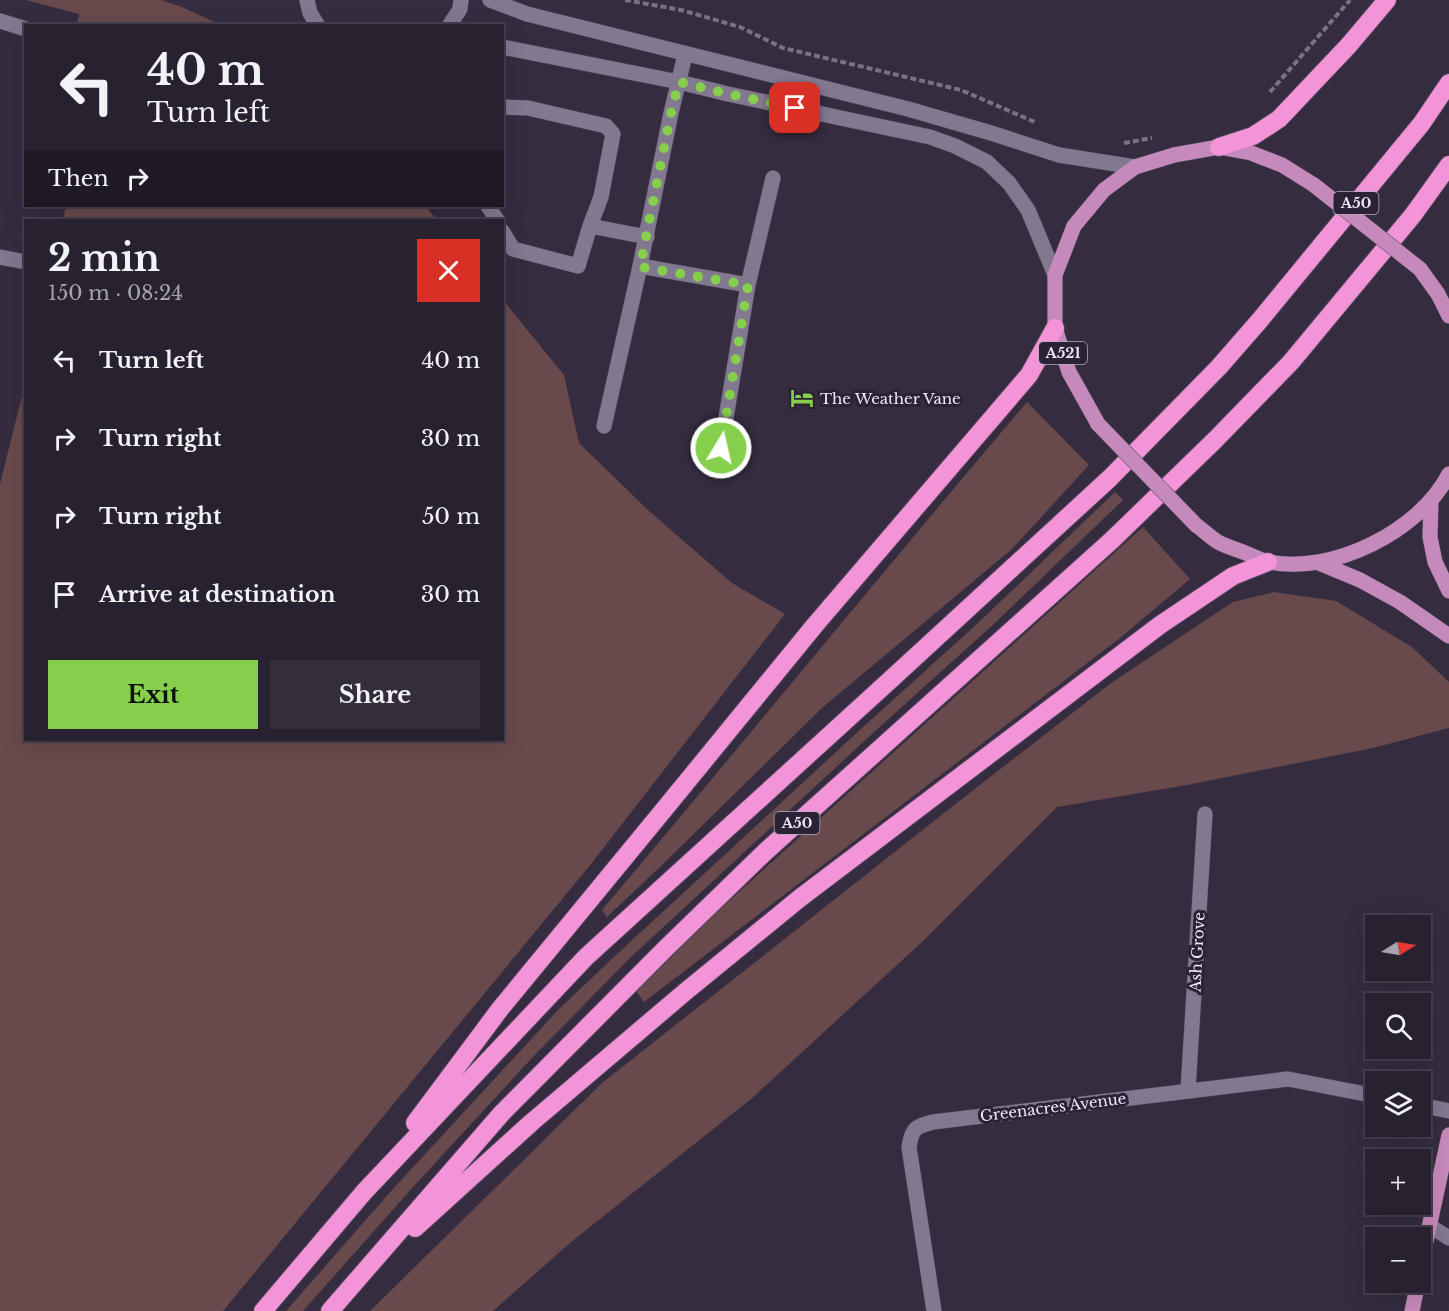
<!DOCTYPE html>
<meta charset="utf-8">
<style>
:root{--surface:#282130;--page:#342e3c;--text:#f1f3f6;--muted:#a5a3ab;--line:#443e4c;--accent:#85cf4d}
body{margin:0;font-family:"Libre Baskerville",serif;background:var(--page);color:var(--text);height:100vh;display:flex;flex-direction:column;font-size:22px;white-space:nowrap}
*{box-sizing:border-box;margin:0}
p{font-size:20px;color:var(--muted)}
.icon{flex:none;width:33px;height:33px;fill:none;stroke:currentColor;stroke-width:2;stroke-linecap:round;stroke-linejoin:round}
.map{position:relative;flex:1;overflow:hidden}
.drawer{position:absolute;left:24px;top:219px;width:480px;height:522px;display:flex;flex-direction:column;background:var(--surface);border-radius:0px;box-shadow:0 6px 24px #0002,0 0 0 2px var(--line)}
.drawer>*{flex:none}
.top-card{position:absolute;left:24px;top:24px;width:480px;height:183px;border-radius:0px;box-shadow:0 6px 24px #0002,0 0 0 2px var(--line);background:#282130;color:var(--text);overflow:hidden}
.needle{width:39px;rotate:79deg}
.tools{position:absolute;left:1365px;top:915px;display:grid;gap:12px}
.tools a{display:grid;place-items:center;width:66px;height:66px;border-radius:0px;background:var(--surface);box-shadow:0 6px 24px #0002,0 0 0 2px var(--line);font-size:30px}
.pin{position:absolute;display:grid;place-items:center;width:51px;height:51px;color:#fff;margin:-26px;border-radius:12px;box-shadow:0 3px 9px #0006}
.me{position:absolute;width:66px;margin:-33px;rotate:9deg;stroke-linejoin:round;filter:drop-shadow(0 0 4px #0008)}
.turn{display:flex;align-items:center;gap:21px;height:126px;padding:0 24px;font-size:27px}
.turn .icon{width:78px;height:78px;stroke-width:2.5}
.turn b{display:block;font-size:42px;line-height:51px}
.then{display:flex;align-items:center;height:57px;padding:0 24px;background:#0003;gap:12px;font-size:22px}
.round{display:grid;place-items:center;flex:none;width:63px;height:63px;border-radius:0px;background:var(--page)}
.headline{display:flex;align-items:center;justify-content:space-between;height:102px;padding:0 24px}
h1{font-size:36px;font-weight:700;line-height:45px}
.action{display:flex;gap:12px;margin-top:auto;padding:12px 24px}
.action a{flex:1;height:69px;border-radius:0px;background:var(--accent);color:#111;font-size:24px;font-weight:700;line-height:69px;text-align:center}
.action a+a{background:var(--page);color:var(--text)}
ul{padding:0;list-style:none}
li{display:flex;align-items:center;gap:18px;height:78px;padding:0 24px}
li div{flex:1}
li b{display:block;font-size:22px}
li em{font-style:normal}
.map>svg:first-child{display:block}
.green{fill:#694a4c}
.lines{fill:none;stroke-linecap:round;stroke-linejoin:round}
.minor-casing{stroke:#4f4758;stroke-width:16}
.major-casing{stroke:#4f4758;stroke-width:16}
.highway-casing{stroke:#4f4758;stroke-width:20}
.path{stroke:#797283;stroke-width:4;stroke-dasharray:6 3;stroke-linecap:butt}
.minor{stroke:#827890;stroke-width:15}
.major{stroke:#c689bb;stroke-width:15}
.highway{stroke:#f394d8;stroke-width:18}
.major-bridge-casing{stroke:#4f4758;stroke-width:16;stroke-linecap:butt}
.major-bridge{stroke:#c689bb;stroke-width:15}
.route{stroke:#85cf4d;stroke-width:10;stroke-dasharray:0 18}
.labels{text-anchor:middle;dominant-baseline:central;stroke-width:6;stroke-linejoin:round;paint-order:stroke}
.shield{fill:#2b2236;stroke:#b3adbc;stroke-width:1.5}
.shield-label{font-size:14px;font-weight:bold;fill:#ede8f5}
.poi-label{font-size:15px;fill:#ede8f5;stroke:#2b2236;text-anchor:start}
.street-label{font-size:15px;fill:#ede8f5;stroke:#2b2236}
</style>
<div class="map">
<svg width="1449" height="1311" viewBox="0 0 1449 1311">
<rect width="100%" height="100%" fill="#352c40"/>
<path class="green" d="M26,0H161L182,7L221,25H77L79,14Z
M66,206H425L437,220H63Z
M503,300L564,375L579,443L649,511L732,583L785,614L591,864L223,1311H0V484L25,384L26,740H502Z
M1027,402L1089,465L1012,549L822,708L662,865L607,917L602,910C745,741 884,570 1027,402Z
M1115,492L1123,500L996,622L873,733L631,957L530,1060L414,1186L303,1311H286L392,1190L558,1010L616,955L862,728L978,623Z
M1143,527L1190,579L1120,638L644,1002L636,991L720,909Z
M1274,592L1336,601L1412,647L1449,682V728L1373,748L1187,785L1057,807L922,942L751,1099L571,1242L493,1311H370L602,1083L958,802L1111,683L1233,602Z"/>
<g class="lines">
<g class="minor-casing">
<path id="minor" d="M307,0L310,13L318,26
M490,0L527,14L908,109L991,133L1059,155L1135,167
M0,21L26,29
M449,26L460,9L461,0
M502,47L679,82L728,94L930,137L955,146L987,162L1009,183L1028,210L1055,275
M502,107L528,108L606,126L613,134L601,197L590,226L578,266L513,249L502,231
M488,206L497,220
M590,226L647,237
M0,257L26,262
M640,266L748,285L721,448
M748,285L773,178
M604,426L640,266L671,113L685,55
M1188,1090L1205,814
M1420,1105L1449,1111
M1430,1226L1449,1238
M934,1311L909,1147C912,1128 915,1127 933,1122L1288,1079L1376,1096"/>
</g>
<g class="major-casing">
<path id="major" d="M1420,269L1438,294L1449,316
M1098,424L1069,372L1055,328V275L1074,226L1104,190L1135,167L1174,155L1219,147L1251,153L1282,165L1314,185
M1431,500L1430,537L1435,562L1449,591
M1196,525C1203,530 1210,537 1218,542C1225,546 1235,549 1243,552C1251,555 1260,560 1269,562C1332,575 1420,531 1449,474
M1319,563L1360,580L1400,602L1449,636
M1420,1269L1449,1135
M1412,1311L1418,1282"/>
</g>
<g class="highway-casing">
<path id="highway" d="M1219,147L1253,136L1279,119L1349,45L1387,0
M415,1123L500,1009L662,812L815,625L1029,375L1055,328
M415,1228L532,1122L685,992L800,898L1160,625L1233,576L1268,562
M263,1311L364,1192L586,957L888,682L1110,478L1219,367L1260,320L1422,123L1449,83
M330,1311L502,1113L665,949L765,852L1112,540L1215,440L1291,362L1413,215L1449,165"/>
</g>
<path class="path" d="M625,0L681,10L740,27L783,48L961,90L1037,123
M1270,92L1350,0
M1124,143L1152,138"/>
<use href="#minor" class="minor"/>
<use href="#major" class="major"/>
<use href="#highway" class="highway"/>
<g class="major-bridge-casing">
<path id="major-bridge" d="M1314,185L1420,269
M1098,424L1196,525"/>
</g>
<use href="#major-bridge" class="major-bridge"/>
</g>
<g class="lines">
<path class="route" d="M721,448L748,285L640,267L671,113L679,82L728,94L795,108"/>
</g>
<defs>
<g id="hotel-bare" transform="scale(1.8)"><path d="M-6-4.5h1.5V1H6V5H4.5V3h-9V5H-6ZM-4 0a1.8 1.8 0 1 1 3.6 0ZM.5 0V-2.5h3Q6-2.5 6 0Z" fill="#85cf4d" stroke="#2b2236" stroke-width="2.5" paint-order="stroke"/></g>
</defs>
<g fill-rule="evenodd">
<use href="#hotel-bare" x="802" y="398"/>
</g>
<g class="labels">
<g class="shield">
<rect x="1333.5" y="192" width="45" height="22" rx="4.5"/>
<rect x="1039" y="342" width="48" height="22" rx="4.5"/>
<rect x="774.5" y="812" width="45" height="22" rx="4.5"/>
</g>
<g class="shield-label">
<text x="1356" y="203">A50</text>
<text x="1063" y="353">A521</text>
<text x="797" y="823">A50</text>
</g>
<g class="poi-label">
<text x="820" y="398">The Weather Vane</text>
</g>
<g class="street-label">
<text transform="translate(1197 952) rotate(-87)">Ash Grove</text>
<text transform="translate(1053 1107) rotate(-7)">Greenacres Avenue</text>
</g>
</g>
</svg>
<div class="tools">
<a><svg class="needle" viewBox="-14 -14 28 28"><path d="M0-13l5 13h-10z" fill="#e53935"/><path d="M0 13l5-13h-10z" fill="#a5a3ab"/></svg></a>
<a><svg class="icon" aria-label="search" viewBox="0 0 24 24"><circle cx="10" cy="10" r="6"/><path d="M15 15l6 6"/></svg></a>
<a><svg class="icon" aria-label="layers" viewBox="0 0 24 24"><path d="M12 4l9 5-9 5-9-5zM3 14l9 5 9-5"/></svg></a>
<a>+</a>
<a>−</a>
</div>
<div class="pin" style="left:795px;top:108px;background:#d93025"><svg class="icon" aria-label="arrive" viewBox="0 0 24 24"><path d="M6 21V4h12l-3 4 3 4H6"/></svg></div>
<svg class="me" style="left:721px;top:448px" viewBox="-20 -20 40 40"><circle r="17" fill="#85cf4d" stroke="#fff" stroke-width="3"/><path d="M0-11L8 9 0 5-8 9z" fill="#fff"/></svg>
<div class="top-card">
<div class="turn"><svg class="icon" aria-label="left" viewBox="0 0 24 24"><path d="M17 20v-9H6M10 6l-5 5 5 5"/></svg><div><b>40 m</b>Turn left</div></div>
<div class="then">Then<svg class="icon" aria-label="right" viewBox="0 0 24 24"><path d="M7 20v-9h11M14 6l5 5-5 5"/></svg></div>
</div>
<section class="drawer">
<div class="headline"><div><h1>2 min</h1><p>150 m · 08:24</p></div><a class="round" style="background:#d93025;color:#fff"><svg class="icon" aria-label="close" viewBox="0 0 24 24"><path d="M6 6l12 12M18 6L6 18"/></svg></a></div>
<ul>
<li><svg class="icon" aria-label="left" viewBox="0 0 24 24"><path d="M17 20v-9H6M10 6l-5 5 5 5"/></svg><div><b>Turn left</b></div><em>40 m</em></li>
<li><svg class="icon" aria-label="right" viewBox="0 0 24 24"><path d="M7 20v-9h11M14 6l5 5-5 5"/></svg><div><b>Turn right</b></div><em>30 m</em></li>
<li><svg class="icon" aria-label="right" viewBox="0 0 24 24"><path d="M7 20v-9h11M14 6l5 5-5 5"/></svg><div><b>Turn right</b></div><em>50 m</em></li>
<li><svg class="icon" aria-label="arrive" viewBox="0 0 24 24"><path d="M6 21V4h12l-3 4 3 4H6"/></svg><div><b>Arrive at destination</b></div><em>30 m</em></li>
</ul>
<div class="action"><a>Exit</a><a>Share</a></div>
</section>
</div>
